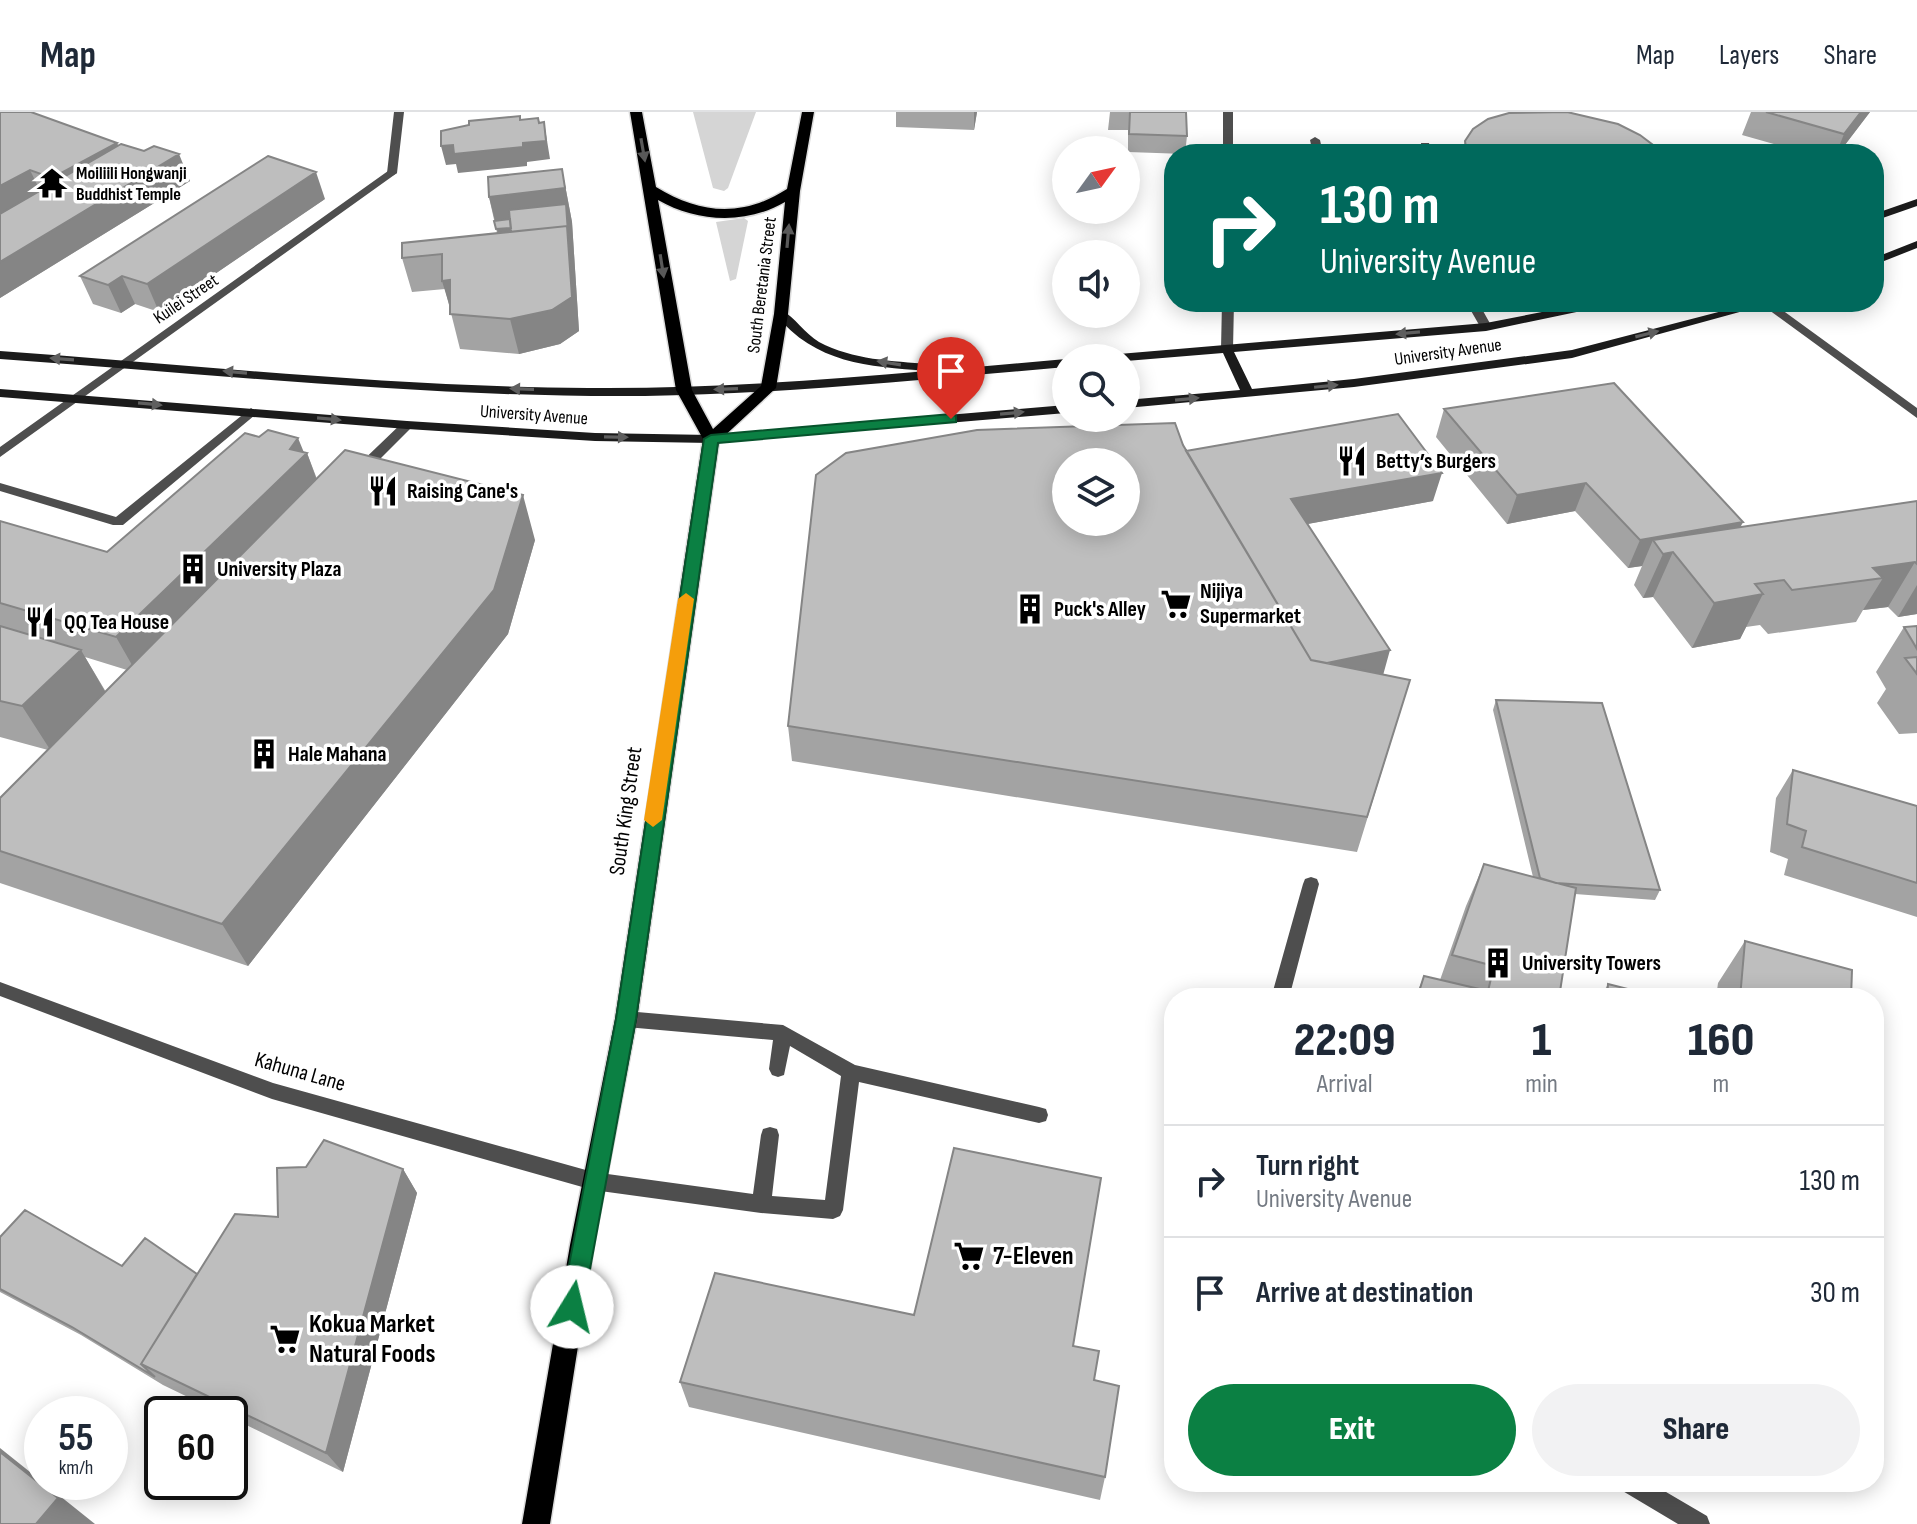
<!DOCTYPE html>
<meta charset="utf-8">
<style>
:root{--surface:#fff;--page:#f2f2f3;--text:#1f2937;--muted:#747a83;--line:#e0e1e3;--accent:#0b8043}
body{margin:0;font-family:"Sofia Sans Condensed",sans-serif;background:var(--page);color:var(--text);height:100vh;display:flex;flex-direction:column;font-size:30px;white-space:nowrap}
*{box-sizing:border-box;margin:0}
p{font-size:26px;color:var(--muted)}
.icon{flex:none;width:44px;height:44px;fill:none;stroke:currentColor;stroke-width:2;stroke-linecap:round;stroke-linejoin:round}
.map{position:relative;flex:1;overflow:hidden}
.details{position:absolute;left:1164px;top:876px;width:720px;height:504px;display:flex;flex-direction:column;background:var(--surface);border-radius:32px;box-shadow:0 4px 20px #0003}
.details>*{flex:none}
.guide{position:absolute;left:1164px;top:32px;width:720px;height:168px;border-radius:32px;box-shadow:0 4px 20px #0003;background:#00695c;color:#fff;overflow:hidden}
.needle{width:52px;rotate:57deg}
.buttons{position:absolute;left:1052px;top:24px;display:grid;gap:16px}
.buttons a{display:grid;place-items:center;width:88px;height:88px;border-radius:50%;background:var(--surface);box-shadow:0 4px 20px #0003;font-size:40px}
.speed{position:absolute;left:24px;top:1284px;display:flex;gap:16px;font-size:40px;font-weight:700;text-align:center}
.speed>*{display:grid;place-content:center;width:104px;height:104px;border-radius:50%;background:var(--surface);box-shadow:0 4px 20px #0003;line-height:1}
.speed small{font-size:20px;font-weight:400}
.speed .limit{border:4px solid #111;border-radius:12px;background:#fff;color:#111}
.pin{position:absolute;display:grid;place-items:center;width:68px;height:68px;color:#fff;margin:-82px -34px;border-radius:50% 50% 50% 0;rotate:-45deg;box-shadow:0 0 8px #0007}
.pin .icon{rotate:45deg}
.me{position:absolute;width:88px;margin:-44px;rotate:9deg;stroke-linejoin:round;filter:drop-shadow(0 0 6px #0008)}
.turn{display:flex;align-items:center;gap:28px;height:168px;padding:0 24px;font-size:36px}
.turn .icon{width:104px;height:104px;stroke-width:2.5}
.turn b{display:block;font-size:56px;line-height:68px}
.eta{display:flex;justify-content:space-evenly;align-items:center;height:136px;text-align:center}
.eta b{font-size:48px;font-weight:800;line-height:56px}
.button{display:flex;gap:16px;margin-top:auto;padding:16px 24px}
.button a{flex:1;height:92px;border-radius:48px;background:var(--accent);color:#fff;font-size:32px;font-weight:800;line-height:92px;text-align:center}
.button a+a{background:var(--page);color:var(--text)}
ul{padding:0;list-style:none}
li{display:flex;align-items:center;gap:24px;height:112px;padding:0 24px;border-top:2px solid var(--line)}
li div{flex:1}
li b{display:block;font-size:30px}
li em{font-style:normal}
header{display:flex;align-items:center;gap:48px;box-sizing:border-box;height:112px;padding:0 40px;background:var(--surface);border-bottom:2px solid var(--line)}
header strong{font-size:38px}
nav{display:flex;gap:44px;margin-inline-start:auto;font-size:28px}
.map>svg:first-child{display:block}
.green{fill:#d5d5d5}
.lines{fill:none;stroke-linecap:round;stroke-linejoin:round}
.primary-casing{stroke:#dbdbdb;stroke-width:3}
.service{fill:#4e4e4e;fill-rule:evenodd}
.minor{fill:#4e4e4e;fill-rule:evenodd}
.secondary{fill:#1b1b1b;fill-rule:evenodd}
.primary{fill:#000;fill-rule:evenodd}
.wall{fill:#a3a3a3;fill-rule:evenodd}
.shaded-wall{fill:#858585}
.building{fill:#bebebe;stroke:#858585;stroke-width:2;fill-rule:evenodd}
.oneway{fill:#595959}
.oneway2{fill:#5f5f5f}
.route{fill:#0b8043;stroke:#07532c;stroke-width:2}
.slow{fill:#f59e0b}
.labels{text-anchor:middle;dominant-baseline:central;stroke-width:7;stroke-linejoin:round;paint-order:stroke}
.far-poi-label{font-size:18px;font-weight:bold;fill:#000;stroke:#fff;text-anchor:start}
.far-street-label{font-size:18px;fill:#000;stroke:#fff}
.poi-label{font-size:22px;font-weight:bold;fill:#000;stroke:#fff;text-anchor:start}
.street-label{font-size:22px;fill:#000;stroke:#fff}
.near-poi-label{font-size:26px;font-weight:bold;fill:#000;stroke:#fff;text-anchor:start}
</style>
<header>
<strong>Map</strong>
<nav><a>Map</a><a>Layers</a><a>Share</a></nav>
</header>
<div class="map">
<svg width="1917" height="1412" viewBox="0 0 1917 1412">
<rect width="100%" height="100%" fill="#fff"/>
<path class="green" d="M693,0H756L728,76L724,79L713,76Z
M744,106L748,109L736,167L730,169L716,110Z"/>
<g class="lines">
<g class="primary-casing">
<path id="primary" d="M630,0H642L656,75C700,102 742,106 787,77L802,0H814L800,79L788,202L776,276L719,329L637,907L594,1133L550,1412H522L570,1133L615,907L703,327L676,278ZM658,88C696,110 746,113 785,90L774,202L761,274L713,317L692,278Z"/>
</g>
<path class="service" d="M394,0H404L397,61L392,64L387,61Z
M1315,25L1320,28L1323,42H1313L1310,28Z
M1421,31H1429L1432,42H1422Z
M1466,190H1478L1492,215L1490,218H1482Z
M251,296L257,300L255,303L123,413H113L0,379V371L116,405Z
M407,309L413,313L411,316L364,363H354V357L403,310Z
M626,899L783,913L855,953L1039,995L1046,997L1048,1003L1046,1009L1039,1011L859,970L843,1098L840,1104L833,1107L761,1101L593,1078L586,1075L583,1069L586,1063L593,1060L753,1082L761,1023L763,1017L770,1015L777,1017L779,1023L772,1084L825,1088L841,964L790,934L784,963L778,965L772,963L769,957L773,928L626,915L620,912L617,907L620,902Z"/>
<path class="minor" d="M1223,0H1233V42H1223Z
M388,59L397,61L0,345V335Z
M1222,190H1234L1233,237L1227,241L1221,237Z
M1758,190H1771L1917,296V306Z
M1311,765L1317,767L1319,772L1289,886H1271L1303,772L1305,767Z
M0,870L273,971L593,1060L600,1063L603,1069L600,1075L593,1078L272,987L0,884Z
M1618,1370H1649L1707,1404L1710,1412H1678L1621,1378Z"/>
<path class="secondary" d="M1917,87V94L1874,109V102Z
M1917,129V136L1874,153V146Z
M1593,190H1616L1610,193L1486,219L1234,240L1252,277L1354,267L1572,238L1757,190H1776L1572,246L1354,275L1126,296V288L1240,278L1223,241L1126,249V246H1113L1119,242L1486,211Z
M781,198C795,205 805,222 819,230C853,248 892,249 929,252L935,256L931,259L1066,247V255C926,267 785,282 645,284C430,286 214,262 0,247V239C195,253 391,275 588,276C701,277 814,269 927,259C867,254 816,252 775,202Z
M0,277L407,309L595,321L711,323L1066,293V301L711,331L595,329L407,317L0,285Z"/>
<use href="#primary" class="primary"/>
</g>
<path class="wall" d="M0,0L117,31L118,34L190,69L0,186Z
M896,0H977L974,18L896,15Z
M1110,0H1186L1187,24L1185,42L1128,40V18H1108Z
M1751,0H1870L1838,42H1809L1742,23Z
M1465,29L1660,42H1462Z
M562,57L572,110L579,219L560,232L519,242L460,237L445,177L412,180L402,146L497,121L489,85Z
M325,87L159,200L135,192L121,201L93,192L80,164Z
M1444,297L1740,415L1917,389V502L1898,505L1888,495L1863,498L1856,510L1768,522L1760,513L1746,515L1740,527L1692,536L1653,485L1643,486L1634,473L1642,454L1628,456L1575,399L1507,412L1436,325Z
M1183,333L1186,339L1433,389L1307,412L1383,562L1410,568L1357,740L792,649L788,614Z
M304,341H307L317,367L535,428L508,522L248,854L0,771V686L48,638L0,625V409L107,440ZM85,545L127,558L106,580Z
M1917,514V621L1899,622L1877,591L1886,577L1876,560L1904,515Z
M1496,588L1660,778L1655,788L1575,782L1559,886H1415L1424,864L1440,868L1466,794L1484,752L1533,765L1493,598Z
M1793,658L1917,694V805L1784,763L1788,747L1770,740L1776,686Z
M1745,829L1851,886H1716L1718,871Z
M1608,872L1663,886H1600Z
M403,1057L417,1081L343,1360L230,1305V1302H223L163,1273L81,1223L0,1180V1125L122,1154L197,1162L278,1105Z
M914,1203L1074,1234L1094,1268L1105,1365L1100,1388L689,1295L680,1270Z"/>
<path class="shaded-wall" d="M974,0H977L974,18Z
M1861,0H1870L1838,42H1836L1844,22Z
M544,10L550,47L527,50V54L458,61L456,52L446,53L441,34L543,29Z
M117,31L129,58L64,93L52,66Z
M179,42L190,69L0,186V150Z
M562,57L572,110L579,219L560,232L519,242L510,207L497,117L489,85Z
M30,58L43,85L0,108V74Z
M316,60L325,87L159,200L147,172Z
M122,164L135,192L121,201L108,173Z
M450,168L452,202L442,169Z
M298,326L305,343L307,341L320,377L136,560L116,525L290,337Z
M1442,361L1433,389L1286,416L1291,387Z
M1586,371L1575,399L1507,412L1517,383Z
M523,383L535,428L508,522L248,854L222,812Z
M1743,410L1729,438L1673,440L1653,485L1643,486L1663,442L1653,428L1642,454L1628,456L1640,428Z
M1915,450L1888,495L1863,498L1883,466L1873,456Z
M1917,473V502L1898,505Z
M1763,482L1740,527L1692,536L1714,491Z
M81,538L107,583L51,639L22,594Z
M1390,538L1382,567L1309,555Z
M403,1057L417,1081L343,1360L326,1341Z
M0,1336L95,1412H36L0,1340Z"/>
<path class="building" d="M0,0H31L117,31L52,66L30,58L0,74Z
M1130,0H1186L1187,24L1129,22Z
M1567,0L1618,12L1640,23L1657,36L1660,42H1467L1465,29L1473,17L1488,7L1509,1Z
M1766,0H1861L1844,22Z
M520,4V8L538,6L539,11L544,10L546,29L523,31V35L454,42L453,33L441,34V19L469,13V9Z
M121,32L144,39L154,34L179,42L0,150V102Z
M268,44L316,60L147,172L122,164L108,173L80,164Z
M562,57L565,76L489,85L488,65Z
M566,92L568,121L567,114L511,120L509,98Z
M510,107L511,116L496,117L494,109Z
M567,114L572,185L552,198L510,207L450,202V168L442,169V142L402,146V131Z
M1614,271L1743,410L1640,428L1586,371L1517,383L1444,297Z
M1398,302L1442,361L1291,387L1390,538L1327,551L1311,548L1186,339Z
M1175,311L1183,333L1311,548L1410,568L1367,705L788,614L816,363L846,341L977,318ZM1066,350H1126V410H1066Z
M268,318L298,326L290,337L307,341L116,525L0,491V409L107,440L245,321L259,325Z
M345,338L523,383L494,478L222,812L0,739V686Z
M1917,389V452L1915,450L1873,456L1883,466L1792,478L1784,468L1755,472L1763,482L1714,491L1673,440L1663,442L1653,428Z
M0,514L81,538L22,594L0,589Z
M1917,514V537L1904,515Z
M1917,545V562L1905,546Z
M1496,588L1602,591L1660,778L1556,771L1540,766Z
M1793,658L1917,694V771L1802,735L1806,719L1787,712Z
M1484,752L1576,776L1559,886H1417L1424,864L1488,879L1494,854L1452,843Z
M1745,829L1852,858L1851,886H1740Z
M1608,872L1663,886H1607Z
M1874,1002L1879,1004L1877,1130L1874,1129Z
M324,1028L403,1057L326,1341L141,1252L235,1102L278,1105L277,1056L306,1055Z
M954,1036L1101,1066L1073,1234L1099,1239L1094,1268L1119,1274L1105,1365L680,1270L715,1161L914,1203Z
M25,1098L122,1154L145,1126L197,1162L141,1252L155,1265L72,1215L0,1177V1125Z
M0,1340L58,1386L36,1412H0Z"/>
<defs><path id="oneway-solid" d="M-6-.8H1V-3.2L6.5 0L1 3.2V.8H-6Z" transform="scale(2)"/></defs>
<g class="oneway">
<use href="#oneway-solid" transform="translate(643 38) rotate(80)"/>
<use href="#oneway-solid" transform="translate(788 124) rotate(-85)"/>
<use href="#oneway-solid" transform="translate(662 154) rotate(81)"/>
</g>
<g class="oneway2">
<use href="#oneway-solid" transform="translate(1408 221) rotate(175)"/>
<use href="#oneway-solid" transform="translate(1647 222) rotate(-14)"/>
<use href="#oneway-solid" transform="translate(62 247) rotate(-176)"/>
<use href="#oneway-solid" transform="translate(889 251) rotate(-171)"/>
<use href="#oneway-solid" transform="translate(235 260) rotate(-175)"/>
<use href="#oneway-solid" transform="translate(1326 274) rotate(-6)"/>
<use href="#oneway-solid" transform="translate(522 277) rotate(-178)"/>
<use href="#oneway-solid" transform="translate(726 277) rotate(178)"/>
<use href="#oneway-solid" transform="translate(1187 287) rotate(-5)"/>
<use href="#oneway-solid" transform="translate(150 292) rotate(5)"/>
<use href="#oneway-solid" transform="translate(1012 301) rotate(-5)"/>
<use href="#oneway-solid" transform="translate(329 307) rotate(5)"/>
<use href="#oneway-solid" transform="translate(616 325) rotate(1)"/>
</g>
<path class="route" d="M951,302L956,304V310L718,331L636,907L583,1195L580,1202L572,1206L564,1202L561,1195L616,907L704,327L711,323Z"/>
<path class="slow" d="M686,481L694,487L662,708L653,715L644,708L678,487Z"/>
<defs>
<g id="temple-bare" transform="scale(2.4)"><path d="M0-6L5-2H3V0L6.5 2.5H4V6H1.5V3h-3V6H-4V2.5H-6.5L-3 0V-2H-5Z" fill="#000" stroke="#fff" stroke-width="2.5" paint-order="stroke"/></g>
<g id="restaurant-bare" transform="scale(2.4)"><path d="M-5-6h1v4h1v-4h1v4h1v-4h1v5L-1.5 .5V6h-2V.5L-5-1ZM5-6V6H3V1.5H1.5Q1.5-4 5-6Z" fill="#000" stroke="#fff" stroke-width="2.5" paint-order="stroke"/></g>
<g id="building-bare" transform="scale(2.4)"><path d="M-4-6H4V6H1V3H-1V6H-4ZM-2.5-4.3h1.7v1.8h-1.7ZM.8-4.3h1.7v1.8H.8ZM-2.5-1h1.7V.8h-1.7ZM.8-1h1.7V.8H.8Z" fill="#000" stroke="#fff" stroke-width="2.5" paint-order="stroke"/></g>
<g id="supermarket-bare" transform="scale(2.4)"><path d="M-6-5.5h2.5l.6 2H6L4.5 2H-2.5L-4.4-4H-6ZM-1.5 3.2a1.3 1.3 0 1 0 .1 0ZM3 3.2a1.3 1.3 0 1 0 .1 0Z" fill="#000" stroke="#fff" stroke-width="2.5" paint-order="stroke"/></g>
</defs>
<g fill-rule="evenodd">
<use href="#temple-bare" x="52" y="71"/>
<use href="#restaurant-bare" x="1352" y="349"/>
<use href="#restaurant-bare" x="383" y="379"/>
<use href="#building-bare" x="193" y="457"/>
<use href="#supermarket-bare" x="1176" y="492"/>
<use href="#building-bare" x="1030" y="497"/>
<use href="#restaurant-bare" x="40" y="510"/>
<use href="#building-bare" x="264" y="642"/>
<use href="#building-bare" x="1498" y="851"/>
<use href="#supermarket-bare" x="969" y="1144"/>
<use href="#supermarket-bare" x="285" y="1227"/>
</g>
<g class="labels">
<g class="far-poi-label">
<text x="76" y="61">Moiliili Hongwanji<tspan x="76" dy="21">Buddhist Temple</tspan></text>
</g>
<g class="far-street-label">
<text transform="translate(762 173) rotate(-83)">South Beretania Street</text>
<text transform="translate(186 187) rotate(-34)">Kuilei Street</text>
<text transform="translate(1448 240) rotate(-8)">University Avenue</text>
<text transform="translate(534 303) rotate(4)">University Avenue</text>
</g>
<g class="poi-label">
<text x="1376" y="349">Betty’s Burgers</text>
<text x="407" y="379">Raising Cane's</text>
<text x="217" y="457">University Plaza</text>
<text x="1200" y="479">Nijiya<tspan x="1200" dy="25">Supermarket</tspan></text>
<text x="1054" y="497">Puck's Alley</text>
<text x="64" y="510">QQ Tea House</text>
<text x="288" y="642">Hale Mahana</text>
<text x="1522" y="851">University Towers</text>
</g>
<g class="street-label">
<text transform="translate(626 699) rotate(-82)">South King Street</text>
<text transform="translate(300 960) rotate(16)">Kahuna Lane</text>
</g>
<g class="near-poi-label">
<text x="993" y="1144">7-Eleven</text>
<text x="309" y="1212">Kokua Market<tspan x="309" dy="30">Natural Foods</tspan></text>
</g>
</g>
</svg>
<div class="buttons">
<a><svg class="needle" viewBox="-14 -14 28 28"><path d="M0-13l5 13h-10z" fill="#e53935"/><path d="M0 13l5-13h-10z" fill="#747a83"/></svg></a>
<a><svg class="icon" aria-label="sound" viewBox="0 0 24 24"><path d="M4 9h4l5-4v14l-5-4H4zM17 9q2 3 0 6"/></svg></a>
<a><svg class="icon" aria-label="search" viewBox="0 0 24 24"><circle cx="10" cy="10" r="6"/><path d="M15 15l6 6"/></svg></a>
<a><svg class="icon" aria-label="layers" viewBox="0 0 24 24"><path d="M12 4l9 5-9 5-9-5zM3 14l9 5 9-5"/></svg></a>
</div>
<div class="speed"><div>55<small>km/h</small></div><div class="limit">60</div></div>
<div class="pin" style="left:951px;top:307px;background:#d93025"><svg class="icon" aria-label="arrive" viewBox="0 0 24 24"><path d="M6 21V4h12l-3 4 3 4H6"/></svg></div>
<svg class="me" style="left:572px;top:1195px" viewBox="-20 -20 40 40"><circle r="19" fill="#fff"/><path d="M0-13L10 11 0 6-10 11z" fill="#0b8043"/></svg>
<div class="guide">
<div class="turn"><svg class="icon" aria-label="right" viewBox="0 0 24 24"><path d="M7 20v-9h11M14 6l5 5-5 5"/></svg><div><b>130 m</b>University Avenue</div></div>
</div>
<section class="details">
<div class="eta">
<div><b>22:09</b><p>Arrival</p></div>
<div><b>1</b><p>min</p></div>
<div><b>160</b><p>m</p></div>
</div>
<ul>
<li><svg class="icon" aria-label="right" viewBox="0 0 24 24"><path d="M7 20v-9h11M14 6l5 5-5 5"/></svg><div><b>Turn right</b><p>University Avenue</p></div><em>130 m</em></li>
<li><svg class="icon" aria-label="arrive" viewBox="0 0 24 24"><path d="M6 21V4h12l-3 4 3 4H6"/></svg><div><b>Arrive at destination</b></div><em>30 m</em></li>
</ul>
<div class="button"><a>Exit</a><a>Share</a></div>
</section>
</div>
